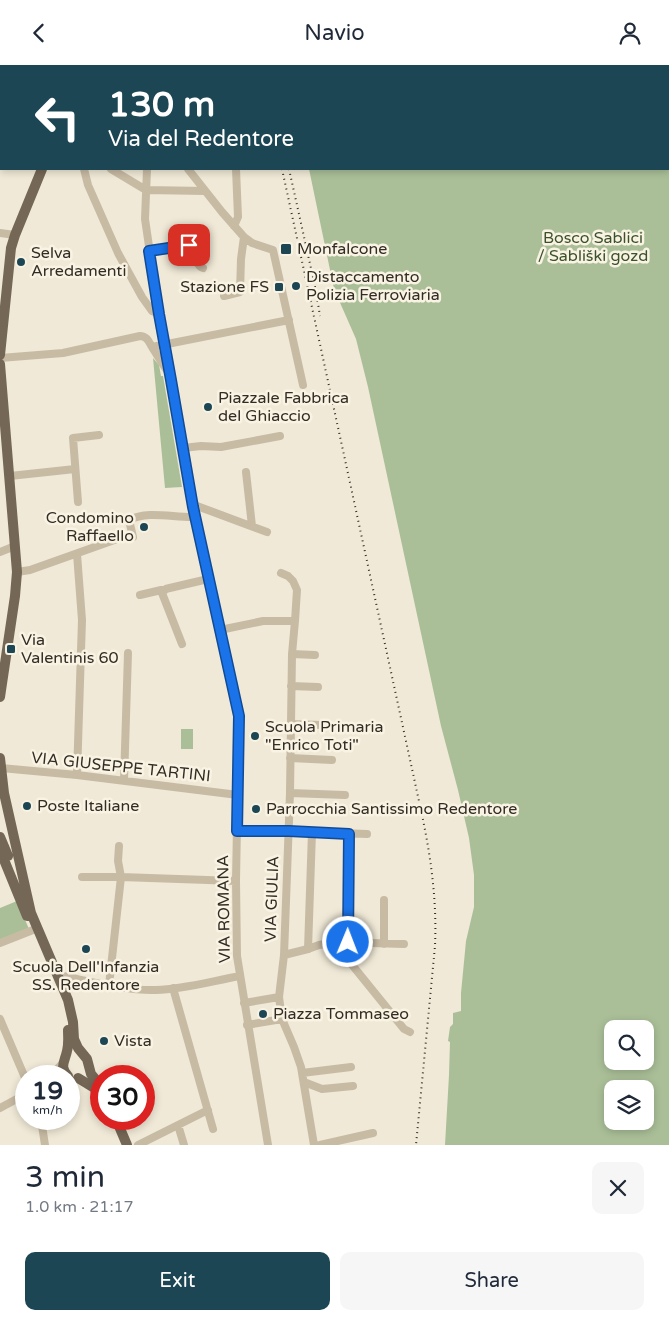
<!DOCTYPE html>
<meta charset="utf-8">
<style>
:root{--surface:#fff;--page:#f6f6f7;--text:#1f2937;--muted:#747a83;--accent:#1c4654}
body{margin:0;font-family:"Varela Round",sans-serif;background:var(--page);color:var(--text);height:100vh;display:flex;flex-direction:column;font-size:19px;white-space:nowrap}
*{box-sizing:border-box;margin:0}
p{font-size:16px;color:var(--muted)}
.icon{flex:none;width:28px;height:28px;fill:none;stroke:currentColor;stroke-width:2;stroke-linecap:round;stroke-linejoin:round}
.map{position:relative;height:1080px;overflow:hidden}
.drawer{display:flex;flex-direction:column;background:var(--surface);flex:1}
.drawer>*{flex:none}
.hud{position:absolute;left:0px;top:0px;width:670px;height:105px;box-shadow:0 2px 8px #0003;background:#1c4654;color:#fff;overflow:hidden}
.controls{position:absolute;left:604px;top:955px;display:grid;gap:10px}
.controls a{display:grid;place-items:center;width:50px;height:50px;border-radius:10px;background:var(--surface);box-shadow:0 2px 8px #0003;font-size:25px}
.speed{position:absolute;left:15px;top:1000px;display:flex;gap:10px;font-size:25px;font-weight:700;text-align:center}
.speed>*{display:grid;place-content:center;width:65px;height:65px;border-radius:50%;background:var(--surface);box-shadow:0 2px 8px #0003;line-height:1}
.speed small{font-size:12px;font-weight:400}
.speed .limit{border:8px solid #d22;background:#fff;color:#111}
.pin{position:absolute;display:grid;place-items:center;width:42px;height:42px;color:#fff;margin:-21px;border-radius:10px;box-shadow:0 2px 8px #0006}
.me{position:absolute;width:55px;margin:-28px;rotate:1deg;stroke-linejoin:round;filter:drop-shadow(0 0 4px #0008)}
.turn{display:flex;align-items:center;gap:18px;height:105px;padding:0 25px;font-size:22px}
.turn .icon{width:65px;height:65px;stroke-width:2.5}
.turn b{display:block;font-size:35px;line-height:42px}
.round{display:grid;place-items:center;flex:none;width:52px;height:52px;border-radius:10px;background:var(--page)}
.summary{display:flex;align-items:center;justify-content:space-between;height:85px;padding:0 25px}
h1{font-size:30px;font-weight:600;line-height:38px}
.button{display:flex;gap:10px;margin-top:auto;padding:10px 25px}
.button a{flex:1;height:58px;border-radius:10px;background:var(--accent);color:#fff;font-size:20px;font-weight:600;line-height:58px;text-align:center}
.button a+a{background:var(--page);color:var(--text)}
header{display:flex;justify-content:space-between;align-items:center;height:65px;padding:0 25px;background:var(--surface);font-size:22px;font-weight:600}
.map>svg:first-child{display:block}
.green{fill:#aabf98;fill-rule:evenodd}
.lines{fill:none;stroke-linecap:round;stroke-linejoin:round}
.minor{stroke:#c8bba4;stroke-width:8}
.major{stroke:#756756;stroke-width:10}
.rail{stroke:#332c25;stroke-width:2;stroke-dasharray:1 4;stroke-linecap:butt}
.route-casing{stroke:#114b97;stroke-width:12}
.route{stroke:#1a73e8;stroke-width:9}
.poi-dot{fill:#1c4654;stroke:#f9f3e3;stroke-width:2}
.labels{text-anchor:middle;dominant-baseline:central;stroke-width:5;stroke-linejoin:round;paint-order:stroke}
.park-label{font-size:16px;fill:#3b512a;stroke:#f9f3e3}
.poi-label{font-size:16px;fill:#332c25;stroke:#f9f3e3;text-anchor:start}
.street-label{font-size:16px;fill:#332c25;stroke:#f9f3e3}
</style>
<header><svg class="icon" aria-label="back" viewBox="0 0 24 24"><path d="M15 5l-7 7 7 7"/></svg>Navio<svg class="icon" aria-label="person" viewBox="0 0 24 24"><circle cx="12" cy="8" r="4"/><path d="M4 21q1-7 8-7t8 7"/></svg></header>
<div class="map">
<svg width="669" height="1080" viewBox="0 0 669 1080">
<rect width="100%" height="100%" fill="#f0e9d7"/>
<path class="green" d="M296,0H669V1080H445L449,1010L450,977L448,976L450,962L453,959V948L461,946V928L466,876L474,842V810L469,773L458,725L441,661L368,322L356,274L334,224L309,104H669V1H296ZM612,964H645V996H612ZM612,1024H645V1056H612Z
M153,293L159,300L161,311H163L182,422L165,423Z
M181,664H193V684H181Z
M17,836L29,864L0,875V843Z"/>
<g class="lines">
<path class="minor" d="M182,0V1
M236,0L237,1
M101,1V0
M153,1V0
M0,11H1
M84,104L88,120L118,188L142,232L152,246L159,249
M111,104L146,125L205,126
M147,104L145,154L159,249L171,315L193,442L239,651L236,816L237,891L268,1080
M188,104L222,147L244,172L252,178L273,185L303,320
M234,161L238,152L236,104
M0,168L15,170
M149,186L193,181C195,188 195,200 203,203
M224,231L240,227L241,194L244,172
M152,282L166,304
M0,293L63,288L140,271C147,271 149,277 152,282L289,255
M183,383L201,381L221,382L280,371
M246,407L252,461
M10,411L75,404
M78,437L73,373L99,370
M193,442L197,441L267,467
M133,472L129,455C148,445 174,453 195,452
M0,487L15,481
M17,507L30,505L120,473
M281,508L288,511L293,516L297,525L295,556L292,589L290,728L284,890L279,932L282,954L294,982L301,1002L314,1080
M166,524L162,528L182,579
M140,530L208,514
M220,565L263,556H295
M292,589L315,590
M291,621L318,622
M291,659L322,660
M290,693L332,695
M1,703L77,710L238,730
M77,710L82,555L77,489
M124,716L128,588
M290,728L345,730
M237,765L289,766L367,769
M82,812H121L236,816
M384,835V879
M337,877L340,885L404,964L410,967
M348,877L349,769
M0,878L33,865
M308,884L312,767
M284,890L308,884L319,880L337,877L404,879
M58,910C89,916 125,926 156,925C184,924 212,916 240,911
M109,920L121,812L118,796L119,781
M173,923L213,1064
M244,938L279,932
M0,954L26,1015
M247,960L282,954
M302,1008L351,1002
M51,1011L62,999
M304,1017L322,1024L353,1021
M0,1043L26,1029
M41,1054L45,1080
M178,1060L184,1080
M138,1080L208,1045
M320,1080L373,1068"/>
<path class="major" d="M51,0L52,1
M0,290L11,183L15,170L42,104
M0,299L17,507L15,531L0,632
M0,693L4,728L31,848L68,935L73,957L74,974L78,983L87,994L91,1009L101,1021
M0,772L8,791
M0,785L27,851
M68,1011C59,1002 65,996 67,986C69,979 68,972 68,965
M78,1013L96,1024L101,1031
M116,1054L127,1080"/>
<path class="rail" d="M275,1V0
M282,104L422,750C431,793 437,836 435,881L416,1080
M289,104L316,226L320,251"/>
</g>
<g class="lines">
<g class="route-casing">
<path id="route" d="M189,180L149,186L159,249L171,315L193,442L239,651L237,766H289L349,769L348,877"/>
</g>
<use href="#route" class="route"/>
</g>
<g class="poi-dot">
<rect x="280" y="178" width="12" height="12" rx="2.5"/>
<circle cx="21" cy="197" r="5"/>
<circle cx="296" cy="221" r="5"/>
<rect x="274" y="217" width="10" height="10" rx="2.5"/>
<circle cx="208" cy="342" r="5"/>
<circle cx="144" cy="462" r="5"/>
<rect x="6" y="579" width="10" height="10" rx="2.5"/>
<circle cx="255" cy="671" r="5"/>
<circle cx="27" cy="741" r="5"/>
<circle cx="256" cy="744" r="5"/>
<circle cx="86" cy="884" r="5"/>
<circle cx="263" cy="949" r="5"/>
<circle cx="104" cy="976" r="5"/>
</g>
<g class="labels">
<g class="park-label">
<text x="593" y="173">Bosco Sablici<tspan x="593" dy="18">/ Sabliški gozd</tspan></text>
</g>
<g class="poi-label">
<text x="297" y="184">Monfalcone</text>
<text x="31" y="188">Selva<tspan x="31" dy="18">Arredamenti</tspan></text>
<text x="306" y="212">Distaccamento<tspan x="306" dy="18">Polizia Ferroviaria</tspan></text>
<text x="269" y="222" text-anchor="end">Stazione FS</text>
<text x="218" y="333">Piazzale Fabbrica<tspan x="218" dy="18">del Ghiaccio</tspan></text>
<text x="134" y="453" text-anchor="end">Condomino<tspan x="134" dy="18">Raffaello</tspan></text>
<text x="21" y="575">Via<tspan x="21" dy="18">Valentinis 60</tspan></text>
<text x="265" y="662">Scuola Primaria<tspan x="265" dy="18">"Enrico Toti"</tspan></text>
<text x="37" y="741">Poste Italiane</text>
<text x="266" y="744">Parrocchia Santissimo Redentore</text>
<text x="86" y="902" text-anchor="middle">Scuola Dell'Infanzia<tspan x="86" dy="18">SS. Redentore</tspan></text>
<text x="273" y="949">Piazza Tommaseo</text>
<text x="114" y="976">Vista</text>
</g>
<g class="street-label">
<text transform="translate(121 702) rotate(6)">VIA GIUSEPPE TARTINI</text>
<text transform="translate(272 834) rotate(-88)">VIA GIULIA</text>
<text transform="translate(224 844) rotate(-91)">VIA ROMANA</text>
</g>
</g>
</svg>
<div class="controls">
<a><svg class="icon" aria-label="search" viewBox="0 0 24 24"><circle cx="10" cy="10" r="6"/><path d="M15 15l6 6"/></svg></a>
<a><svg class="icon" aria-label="layers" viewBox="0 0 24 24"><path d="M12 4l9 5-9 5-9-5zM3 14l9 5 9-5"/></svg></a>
</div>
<div class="speed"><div>19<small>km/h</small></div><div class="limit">30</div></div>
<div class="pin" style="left:189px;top:180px;background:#d93025"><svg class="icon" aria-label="arrive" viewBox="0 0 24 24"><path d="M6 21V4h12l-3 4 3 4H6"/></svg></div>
<svg class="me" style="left:348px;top:877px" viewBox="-20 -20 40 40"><circle r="17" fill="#1a73e8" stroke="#fff" stroke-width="3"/><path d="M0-11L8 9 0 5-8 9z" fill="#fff"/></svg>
<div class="hud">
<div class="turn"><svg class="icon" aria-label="left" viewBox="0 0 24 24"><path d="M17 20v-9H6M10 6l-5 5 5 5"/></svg><div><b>130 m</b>Via del Redentore</div></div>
</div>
</div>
<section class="drawer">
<div class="summary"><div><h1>3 min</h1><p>1.0 km · 21:17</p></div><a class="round"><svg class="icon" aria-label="close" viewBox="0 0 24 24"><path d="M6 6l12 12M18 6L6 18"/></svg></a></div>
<div class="button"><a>Exit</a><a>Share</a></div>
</section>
